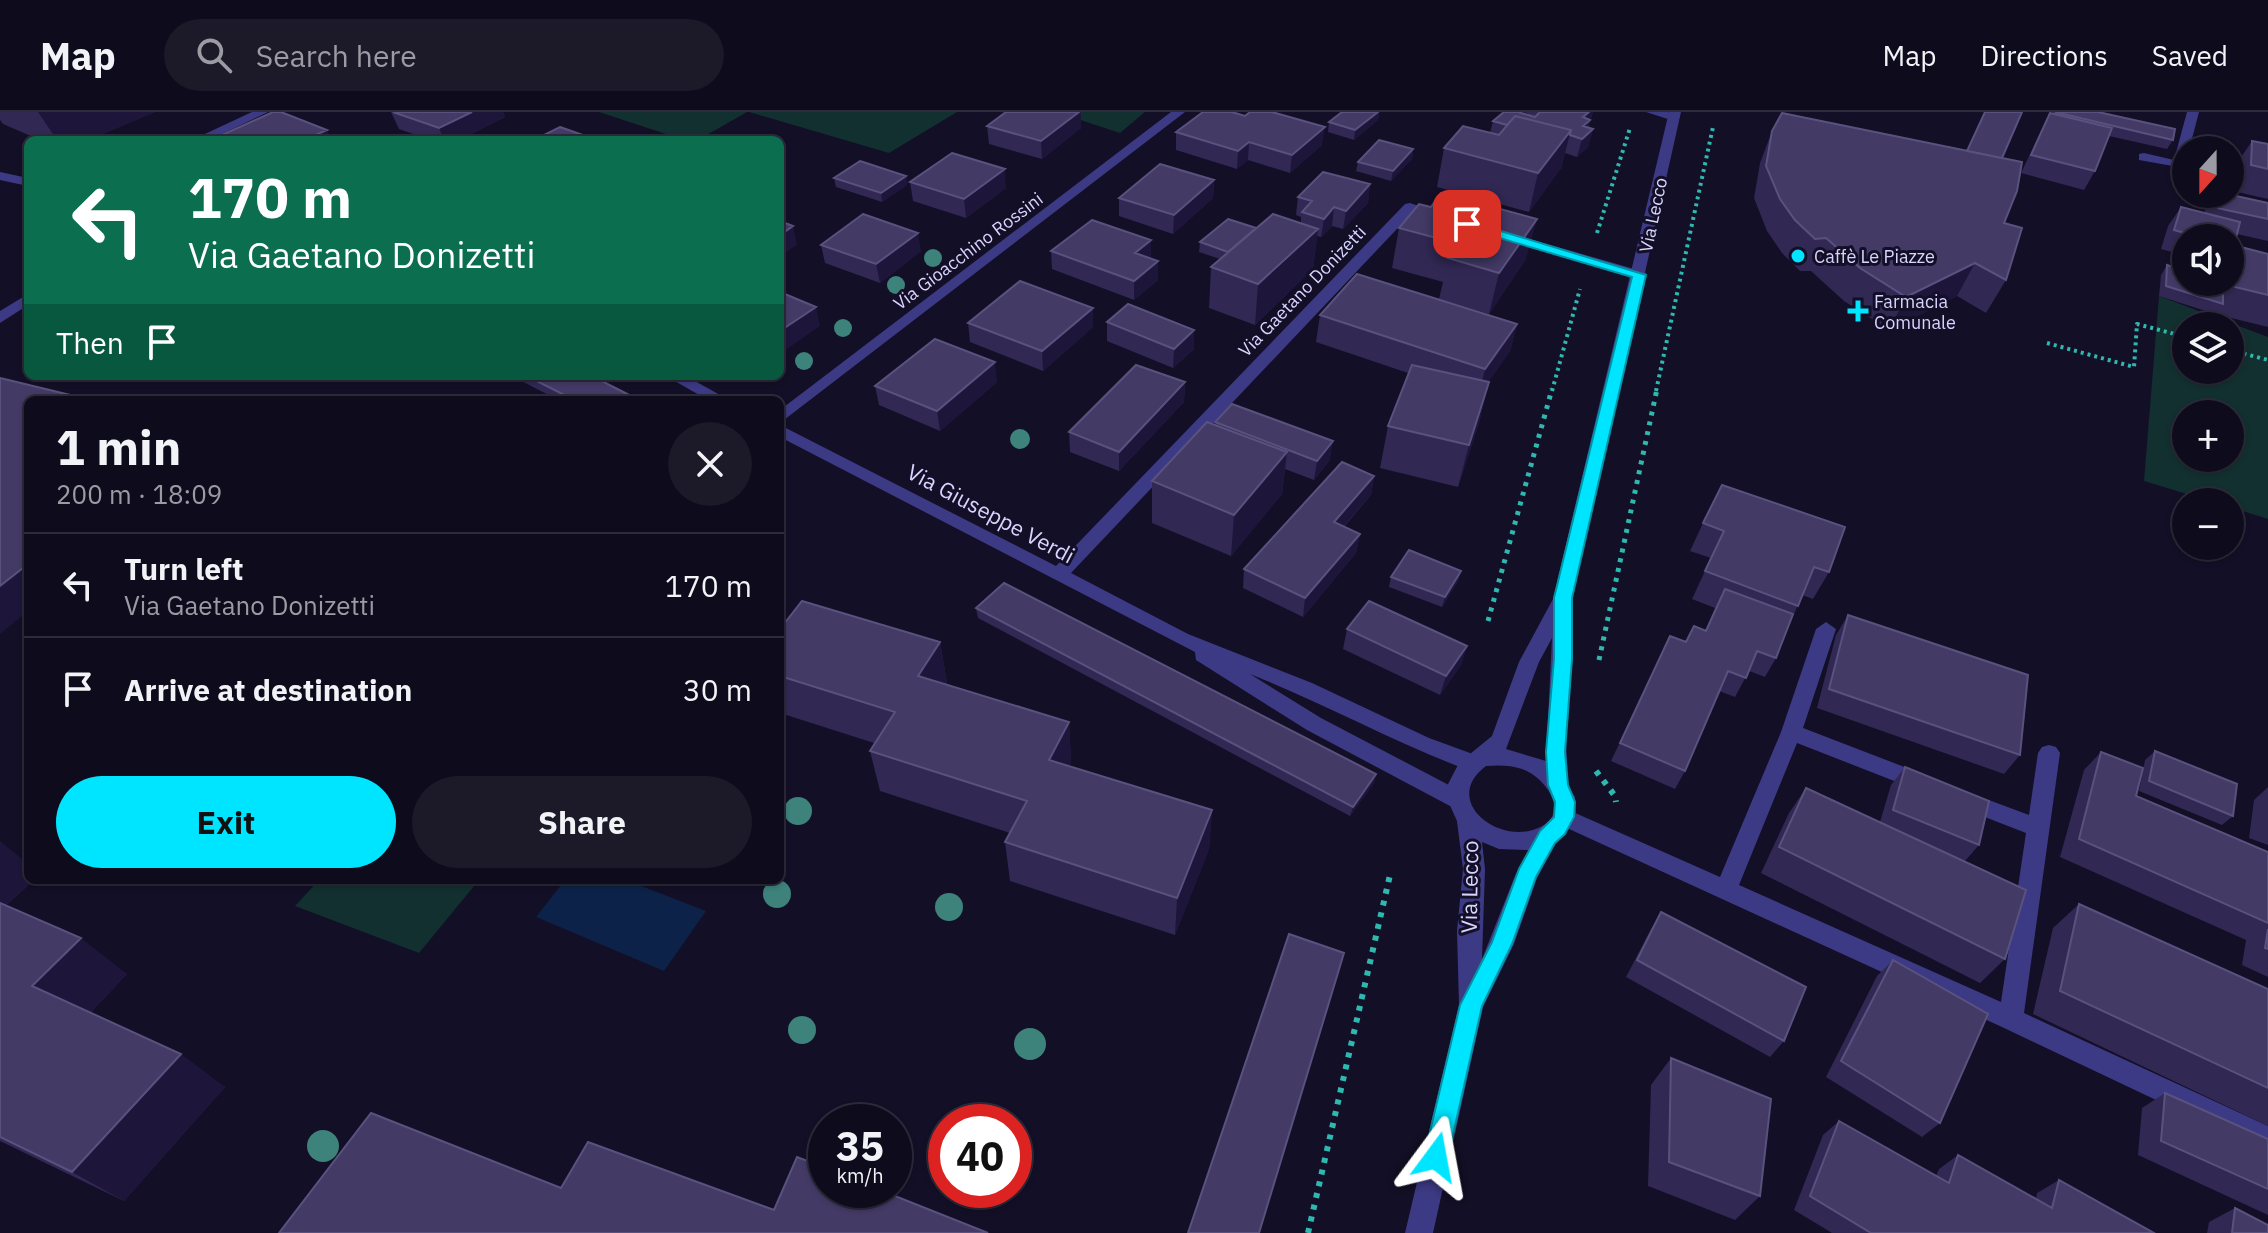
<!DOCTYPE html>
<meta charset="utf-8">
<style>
:root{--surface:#0e0b1c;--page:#1c1929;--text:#f1f3f6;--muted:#9b9ba3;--line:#2e2b3b;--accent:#00e5ff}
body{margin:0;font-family:"IBM Plex Sans",sans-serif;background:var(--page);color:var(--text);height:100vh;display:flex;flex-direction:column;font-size:30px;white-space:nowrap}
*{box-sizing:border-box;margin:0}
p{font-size:26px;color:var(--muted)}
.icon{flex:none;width:44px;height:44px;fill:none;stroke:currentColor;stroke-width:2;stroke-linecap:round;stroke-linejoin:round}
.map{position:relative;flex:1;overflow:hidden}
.side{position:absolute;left:24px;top:284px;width:760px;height:488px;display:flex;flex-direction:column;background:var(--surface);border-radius:12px;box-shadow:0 2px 6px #0004,0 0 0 2px var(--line)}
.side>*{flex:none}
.hud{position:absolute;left:24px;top:24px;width:760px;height:244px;border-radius:12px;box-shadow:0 2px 6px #0004,0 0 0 2px var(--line);background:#0b6e4f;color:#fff;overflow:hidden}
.needle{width:52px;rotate:201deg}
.fabs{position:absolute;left:2172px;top:24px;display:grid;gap:16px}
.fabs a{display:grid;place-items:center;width:72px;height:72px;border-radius:50%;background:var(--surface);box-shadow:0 2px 6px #0004,0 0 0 2px var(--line);font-size:40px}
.speed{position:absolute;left:808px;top:992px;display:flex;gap:16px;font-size:40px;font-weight:700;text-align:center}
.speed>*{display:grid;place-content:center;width:104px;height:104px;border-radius:50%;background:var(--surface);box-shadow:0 2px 6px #0004,0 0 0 2px var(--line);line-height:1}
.speed small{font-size:20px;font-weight:400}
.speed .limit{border:12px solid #d22;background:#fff;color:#111}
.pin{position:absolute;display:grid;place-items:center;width:68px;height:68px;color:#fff;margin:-34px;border-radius:16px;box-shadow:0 4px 12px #0006}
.me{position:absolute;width:88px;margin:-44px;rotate:13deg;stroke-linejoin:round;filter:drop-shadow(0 0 6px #0008)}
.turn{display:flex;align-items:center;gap:28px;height:168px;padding:0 32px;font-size:36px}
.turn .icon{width:104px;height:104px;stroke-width:2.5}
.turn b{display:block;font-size:56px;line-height:68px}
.then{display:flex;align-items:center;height:76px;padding:0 32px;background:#0003;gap:16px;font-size:30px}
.round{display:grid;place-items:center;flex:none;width:84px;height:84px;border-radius:42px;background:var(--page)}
.overview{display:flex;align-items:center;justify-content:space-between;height:136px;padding:0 32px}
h1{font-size:48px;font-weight:800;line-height:60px}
.primary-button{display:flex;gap:16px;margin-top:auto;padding:16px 32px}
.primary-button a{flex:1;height:92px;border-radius:48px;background:var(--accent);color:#111;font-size:32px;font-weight:800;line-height:92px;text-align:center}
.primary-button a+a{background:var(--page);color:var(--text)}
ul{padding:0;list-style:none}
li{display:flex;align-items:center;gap:24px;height:104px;padding:0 32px;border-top:2px solid var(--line)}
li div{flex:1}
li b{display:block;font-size:30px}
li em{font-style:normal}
header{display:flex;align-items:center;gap:48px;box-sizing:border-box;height:112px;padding:0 40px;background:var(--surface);border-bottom:2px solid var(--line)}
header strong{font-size:38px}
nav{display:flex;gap:44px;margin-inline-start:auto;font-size:28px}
.search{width:560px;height:72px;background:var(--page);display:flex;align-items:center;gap:20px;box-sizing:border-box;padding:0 28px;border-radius:44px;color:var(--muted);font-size:30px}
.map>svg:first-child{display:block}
.green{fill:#12302f;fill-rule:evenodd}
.water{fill:#0c2248}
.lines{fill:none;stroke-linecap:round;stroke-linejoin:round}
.path-far2{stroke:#2fb8b0;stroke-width:4;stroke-dasharray:3 4;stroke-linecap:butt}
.path-far1{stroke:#2fb8b0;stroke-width:5;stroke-dasharray:4 6;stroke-linecap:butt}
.path{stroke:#2fb8b0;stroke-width:6;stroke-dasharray:5 7;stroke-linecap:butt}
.service{fill:#3d3a85;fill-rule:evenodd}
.minor{fill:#3d3a85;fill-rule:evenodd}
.tertiary{fill:#3d3a85;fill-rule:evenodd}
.tree{fill:#3d827b}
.wall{fill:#312854}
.shaded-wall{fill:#1d163a}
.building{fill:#433a66;stroke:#5a527e;stroke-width:2}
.route{fill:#00e5ff;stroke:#0095a6;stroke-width:2}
.poi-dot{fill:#00e5ff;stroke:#130f26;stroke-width:3}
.labels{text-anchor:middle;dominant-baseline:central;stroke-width:6;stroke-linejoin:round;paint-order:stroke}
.far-street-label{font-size:18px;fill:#d9d4ff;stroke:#130f26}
.far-poi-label{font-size:18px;fill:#d9d4ff;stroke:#130f26;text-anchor:start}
.street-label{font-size:22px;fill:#d9d4ff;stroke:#130f26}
</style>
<header>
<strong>Map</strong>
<div class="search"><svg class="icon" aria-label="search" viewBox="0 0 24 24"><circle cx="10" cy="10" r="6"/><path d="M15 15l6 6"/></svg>Search here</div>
<nav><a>Map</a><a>Directions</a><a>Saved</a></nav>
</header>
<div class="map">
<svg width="2268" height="1121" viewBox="0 0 2268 1121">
<rect width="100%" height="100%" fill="#130f26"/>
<path class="green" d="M599,0H747L698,28H684Z
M749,0H957L889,41Z
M1056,0H1145L1120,21Z
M2159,184L2268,225V407L2230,395V390H2213L2144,369ZM2186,214H2230V258H2186ZM2230,302V346H2186V302Z
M319,768H479L419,841L295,794Z"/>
<path class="water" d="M565,768H626L706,799L664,859L536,805Z"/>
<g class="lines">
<path class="path-far2" d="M1597,121L1630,16
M2047,231L2134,255L2137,212L2186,225
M2230,238L2268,248
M1552,279L1580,177
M1656,279L1713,15"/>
<path class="path-far1" d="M1488,509L1552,277
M1599,548L1657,277"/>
<path class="path" d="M1596,659L1615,684L1616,690
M1308,1121L1390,763"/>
<path class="service" d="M2187,0H2199L2189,38H2186L2184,56L2139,48V42L2144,41L2174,48Z"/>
<path class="minor" d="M252,0H268L209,28H192Z
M1171,0H1185L780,311V298Z
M1646,0H1668L1680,5L1674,9Z
M0,60L28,66V74L0,68Z
M1410,91L1447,104L1440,108L1413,100L1071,461L1188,522L1312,571L1429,626L1481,645L1484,651L1481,657L1473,660L1465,657C1392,629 1323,591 1250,562L1321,606L1466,682L1469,688L1466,694L1458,697L1450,694L1307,618L1196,548L1195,540L780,325V313L1056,454L1405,92Z
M1505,120L1645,160L1647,163L1640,167L1500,127V121Z
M28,182V193L0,211V199Z
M666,264H686L729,288H708Z
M1826,510L1836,517L1803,616L1933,666L1936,672L1933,678L1925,681L1797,631L1739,773L2001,890L2026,721L1954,693L1951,687L1954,681L1962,678L2029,703L2038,641L2042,635L2049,633L2056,635L2060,641L2024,901L2268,1014V1041L2002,915L1556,711L1553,705L1556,699L1564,696L1720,765L1781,620L1816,517Z"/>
<path class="tertiary" d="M1669,0H1681L1572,486L1566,627L1568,674L1575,685L1576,703L1564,723L1557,727L1537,766L1514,832L1483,895L1433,1121H1405L1459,893L1457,819L1463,757L1457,709L1448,689L1447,674L1459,651L1492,624L1519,550L1553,487ZM1552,526L1546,649L1506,637L1539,550ZM1486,654C1498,653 1511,653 1522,657C1543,664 1569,697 1544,713C1504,738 1438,690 1486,654ZM1482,730L1499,737L1528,738L1515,764L1482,847L1485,757Z"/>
</g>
<g class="tree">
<circle cx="933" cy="146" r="9"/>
<circle cx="896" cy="173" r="9"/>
<circle cx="843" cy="216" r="9"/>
<circle cx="804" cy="249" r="9"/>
<circle cx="1020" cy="327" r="10"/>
<circle cx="798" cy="699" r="14"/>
<circle cx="777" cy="782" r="14"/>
<circle cx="949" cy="795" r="14"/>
<circle cx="802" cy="918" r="14"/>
<circle cx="1030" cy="932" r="16"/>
<circle cx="323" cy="1034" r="16"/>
</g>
<path class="wall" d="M0,0H155L88,28H40L3,12L0,8Z
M391,0H503L505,5L459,28H430L399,17Z
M1006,0H1081V16L1042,47L989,32L987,14Z
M1342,0H1379L1378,8L1354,28L1328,20L1329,10Z
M1524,0H1593L1588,16L1593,17L1588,35L1577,45L1565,41L1561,56L1529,100L1437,75L1444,36L1490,21L1493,9L1528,3L1529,2Z
M2053,0H2098L2173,28L2167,37L2109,24L2095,59L2084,78L2021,61L2041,19L2050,1L2052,2Z
M1772,19L2002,46L2006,168L1986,201L1957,184L1889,218L1844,189L1811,159H1800L1782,141L1767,119L1754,86L1760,51Z
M1176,20L1322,33L1290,61L1248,48L1237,57L1176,38Z
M2252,29L2268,32V87L2233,79L2235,54Z
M1413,37L1412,47L1391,69L1356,59L1358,50Z
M906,64L907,73L882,90L836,75L834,66Z
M1214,68L1213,86L1173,122L1119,104V86Z
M910,70L1006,76L966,106L913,89Z
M1370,72L1368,91L1343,117L1332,114L1321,125L1317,124L1313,157L1255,213L1209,196L1211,155L1220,147L1199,140L1200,130L1256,116L1301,111V105L1296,103L1298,85Z
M2217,82H2227L2268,91V129L2237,122L2234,134L2230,140V126H2186V144L2161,137L2168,114L2181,95L2205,101V98Z
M1431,95L1526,147L1489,202L1439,187L1443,170L1392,156L1399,116Z
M821,133L921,139L880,171L825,151Z
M2237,134L2268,142V215L2215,202L2159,184L2161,163L2167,153L2217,171L2230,170V144Z
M1051,139L1151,146L1158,168L1134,188L1052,157Z
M1093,196V215L1043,259L970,230L968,211Z
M1320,203L1517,212L1510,239L1489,269L1479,311L1458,375L1380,356L1388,314L1408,261L1316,230Z
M1107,210L1194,218V237L1173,256L1107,229Z
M512,264H592L639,288H558Z
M997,270L940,319L879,293L875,274Z
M1185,270L1184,290L1119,359L1070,340L1069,320Z
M1215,310L1330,348L1314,368L1285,357L1282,382L1231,444L1152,411V369L1215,313Z
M1374,364L1371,383L1344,415L1360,422L1356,441L1303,505L1243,476L1244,457Z
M1703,411L1829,460L1813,487L1802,483L1776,546L1765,565L1749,559L1735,585L1719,579L1685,659L1675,677L1611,649L1670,524L1686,530L1694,514L1705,519L1715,496L1692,487L1711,446L1690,439Z
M1461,459L1458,469L1442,495L1389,475L1391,465Z
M976,496L1376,662L1374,671L1350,704L978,506Z
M1848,503L2020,643L2004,662L1817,596L1836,523Z
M780,517L940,530L947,571L946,573L1069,610L1071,650L1069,654L1212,698L1209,737L1175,823L1010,769L1005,730L1010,721L880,679L870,639L874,631L780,601Z
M1347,517L1467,534L1461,553L1440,583L1343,537Z
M2155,639L2233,704L2222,713L2139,679L2145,648Z
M2101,640L2136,684L2268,740V865L2242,853L2246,828L2060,745L2084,658Z
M1905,655L1979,733L1965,749L2005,847L1980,871L1761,761L1789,701L1806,676L1880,710L1891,673Z
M2268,675V733L2249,726L2254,688Z
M0,729L34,768L5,794L127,862L90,901L225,975L124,1089L0,1029Z
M2079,792L2268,877V1014L2033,902L2053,816Z
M1661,800L1784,929L1770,945L1626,865L1651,817Z
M1893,848L1940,1011L1922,1025L1826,965L1877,864Z
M1671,946L1760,1084L1735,1108L1648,1074L1651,973Z
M2165,981L2268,1027V1103L2138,1043L2142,996Z
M1839,1009L1936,1064L1939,1057L1958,1043L2036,1087L2037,1081L2059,1068L2154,1121H1832L1794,1098L1823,1023Z
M2235,1096L2268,1121H2207L2209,1110Z"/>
<path class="shaded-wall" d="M38,0H155L88,28H57Z
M472,0H503L505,5L459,28H444L439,16Z
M1079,0H1081V16L1042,47L1041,29Z
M1378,0H1379L1378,8L1354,28L1355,18Z
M1589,0H1593L1585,24L1593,17L1588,35L1577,45L1582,27L1580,26L1585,4Z
M1325,15L1322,33L1290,61L1292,43Z
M327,18L332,28H304Z
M1571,18L1561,56L1529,100L1538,61Z
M1249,30L1248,48L1237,57L1238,39Z
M1413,37L1412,47L1391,69L1393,59Z
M1005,57L1006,76L966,106L964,87Z
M906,64L907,73L882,90L881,81Z
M1214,68L1213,86L1173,122L1174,103Z
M1370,72L1368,91L1343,117L1346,99Z
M1334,95L1332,114L1321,125L1324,107Z
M1537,107L1526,147L1489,202L1499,161Z
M793,114L797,133L780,144V123Z
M1318,117L1313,157L1255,213L1258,172Z
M918,121L921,139L880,171L876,152Z
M1151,128V147L1135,141Z
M784,143L787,152L780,157V145Z
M1158,149V168L1134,188V169Z
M1975,151L1957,184L1889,218L1906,185Z
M816,195L820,214L780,242V219Z
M1093,196V215L1043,259L1042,239Z
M1517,212L1510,239L1478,285L1485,257Z
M1194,218V237L1173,256L1174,237Z
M995,250L997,270L940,319L937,299Z
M1185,270L1184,290L1119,359V340Z
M1489,270L1479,311L1458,375L1469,333Z
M1333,329L1330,348L1314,368L1317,349Z
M1287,340L1282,382L1231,444L1234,403Z
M1374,364L1371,383L1330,430L1334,410Z
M1360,422L1356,441L1303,505L1305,486Z
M28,452V499L0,522V474Z
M1461,459L1458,469L1442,495L1445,485Z
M940,530L947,571L926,605L918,564Z
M1467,534L1461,553L1440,583L1446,564Z
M1069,610L1071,650L1052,688L1049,648Z
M1376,662L1374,671L1350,704L1353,695Z
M1212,698L1209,737L1175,823L1177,786Z
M0,729L28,752V768H34L0,798Z
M81,826L127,862L81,910L32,874Z
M181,942L225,975L124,1089L72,1060Z"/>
<path class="building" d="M273,0H281L327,18L304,28H223L231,25L224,22Z
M393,0H472L439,16Z
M1006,0H1079L1041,29L987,14Z
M1203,0H1232L1245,4L1250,0H1272L1325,15L1292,43L1249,30L1238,39L1176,20Z
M1342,0H1378L1355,18L1329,10Z
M1504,0H1518L1535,5L1540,0H1589L1583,5L1590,8L1583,14L1593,17L1582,27L1570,23L1571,18L1515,4L1507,13L1493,9Z
M1985,0H2022L2002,46L1967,39Z
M2055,0H2098L2175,17L2173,28Z
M1782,1L2022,50L2017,79L2004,111L2022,116L2006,168L1975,151L1906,185L1860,156L1826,126L1815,127L1795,108L1780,87L1766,54L1772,19Z
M2050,1L2112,16L2095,59L2031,43Z
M1515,4L1571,18L1538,61L1444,36L1463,14L1499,23Z
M560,15L597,28H534Z
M1379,28L1413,37L1393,59L1358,50Z
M2252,29L2268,32V57L2251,53Z
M952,41L1005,57L964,87L910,70Z
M860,49L906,64L881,81L834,66Z
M1160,52L1214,68L1174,103L1119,86Z
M1323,60L1370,72L1346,99L1334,95L1324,107L1302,100L1312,89L1298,85Z
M1441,81L1537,107L1499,161L1448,146L1459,132L1399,116L1419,92L1431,95Z
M2218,82H2227L2268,91V107L2217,96Z
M2181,95L2240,110L2234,134L2230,133V126H2203L2174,118Z
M863,102L918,121L876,152L821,133Z
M1273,102L1318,117L1258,172L1211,155Z
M1228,107L1256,116L1228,140L1200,130Z
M1092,108L1151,128L1135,141L1158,149L1134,169L1051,139Z
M780,109L793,114L780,123Z
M2237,134L2268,142V183L2235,175Z
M2167,153L2186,160V170H2214L2223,173V192L2166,174Z
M1357,162L1517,212L1485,257L1320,203Z
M1020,169L1093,196L1042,239L968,211Z
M780,180L816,195L780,219Z
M1128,192L1194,218L1174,237L1107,210Z
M935,227L995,250L937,299L875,274Z
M1136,253L1185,270L1119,340L1069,320Z
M1412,253L1489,270L1469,333L1388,314Z
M527,264H592L639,288H574Z
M0,266L91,288H28V452L0,474Z
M1232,292L1333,329L1317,349L1215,310Z
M1207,310L1287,340L1234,403L1152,369Z
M1342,350L1374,364L1334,410L1360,422L1305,486L1244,457Z
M1722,373L1845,415L1829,460L1814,455L1798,494L1705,459L1724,419L1703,411Z
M1409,438L1461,459L1445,485L1391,465Z
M1004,471L1376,662L1353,695L976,496Z
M1725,477L1793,502L1776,546L1757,539L1746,566L1728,559L1685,659L1620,631L1670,524L1686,530L1694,514L1706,519Z
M802,489L940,530L918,564L1069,610L1049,648L1212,698L1177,786L1005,730L1027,689L870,639L895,600L780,564V517Z
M1369,489L1467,534L1446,564L1347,517Z
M1848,503L2028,563L2020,643L1829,577Z
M2155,639L2237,672L2233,704L2149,669Z
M2101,640L2143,656L2136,684L2268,740V811L2079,727Z
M1905,655L1989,689L1979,733L1893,698Z
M1806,676L2026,778L2005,847L1779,735Z
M0,791L81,826L32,874L181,942L72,1060L0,1025Z
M2079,792L2268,877V976L2060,879Z
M1661,800L1806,875L1784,929L1637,848Z
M2268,817V837L2265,836Z
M1289,822L1344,841L1259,1121H1188Z
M1893,848L1988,902L1940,1011L1841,949Z
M1671,946L1771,987L1760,1084L1669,1050Z
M2165,981L2268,1027V1077L2161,1029Z
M371,1001L561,1076L588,1030L774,1098L797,1045L826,1056V1078H880L988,1121H279Z
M1839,1009L1949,1071L1958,1043L2052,1096L2059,1068L2154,1121H1871L1810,1084Z
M2235,1096L2268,1113V1121H2232Z"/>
<path class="route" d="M1462,110H1471L1646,163L1572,486V547L1565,640L1568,673L1575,690L1574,705L1565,722L1555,731L1536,765L1512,832L1482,894L1448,1045L1445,1054L1436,1057L1428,1054L1424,1045L1460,893L1492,830L1519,757L1540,719L1554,705L1555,690L1548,673L1546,640L1554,547V486L1632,165L1462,115Z"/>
<g class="poi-dot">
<circle cx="1798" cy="144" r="8"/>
<path d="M1854 187h8v8h8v8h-8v8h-8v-8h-8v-8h8z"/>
</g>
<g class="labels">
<g class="far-street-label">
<text transform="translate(1653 103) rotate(-78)">Via Lecco</text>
<text transform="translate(968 139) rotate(-37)">Via Gioacchino Rossini</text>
<text transform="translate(1302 179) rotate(-46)">Via Gaetano Donizetti</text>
</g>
<g class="far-poi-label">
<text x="1814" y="144">Caffè Le Piazze</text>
<text x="1874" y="189">Farmacia<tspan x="1874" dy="21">Comunale</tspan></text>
</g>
<g class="street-label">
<text transform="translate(991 401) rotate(28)">Via Giuseppe Verdi</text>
<text transform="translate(1469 775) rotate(-89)">Via Lecco</text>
</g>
</g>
</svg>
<div class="fabs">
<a><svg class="needle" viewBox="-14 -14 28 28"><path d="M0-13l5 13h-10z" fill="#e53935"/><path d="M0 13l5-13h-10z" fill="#9b9ba3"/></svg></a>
<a><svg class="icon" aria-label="sound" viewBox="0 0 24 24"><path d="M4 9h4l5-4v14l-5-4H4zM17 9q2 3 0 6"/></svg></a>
<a><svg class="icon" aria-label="layers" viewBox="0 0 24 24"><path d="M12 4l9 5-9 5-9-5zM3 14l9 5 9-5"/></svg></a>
<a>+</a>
<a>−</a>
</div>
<div class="speed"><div>35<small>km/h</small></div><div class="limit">40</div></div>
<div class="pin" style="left:1467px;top:112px;background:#d93025"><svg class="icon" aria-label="arrive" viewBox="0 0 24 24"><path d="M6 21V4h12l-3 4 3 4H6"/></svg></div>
<svg class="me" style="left:1436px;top:1045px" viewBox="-20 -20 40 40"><path d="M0-17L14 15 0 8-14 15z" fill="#00e5ff" stroke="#fff" stroke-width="4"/></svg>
<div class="hud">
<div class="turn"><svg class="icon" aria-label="left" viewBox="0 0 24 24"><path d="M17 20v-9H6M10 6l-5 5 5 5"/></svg><div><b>170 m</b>Via Gaetano Donizetti</div></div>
<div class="then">Then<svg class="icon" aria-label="arrive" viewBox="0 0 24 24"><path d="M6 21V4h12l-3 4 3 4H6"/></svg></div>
</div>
<section class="side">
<div class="overview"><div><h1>1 min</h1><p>200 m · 18:09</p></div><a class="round"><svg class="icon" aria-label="close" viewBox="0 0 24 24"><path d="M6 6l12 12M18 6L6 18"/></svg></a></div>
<ul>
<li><svg class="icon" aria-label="left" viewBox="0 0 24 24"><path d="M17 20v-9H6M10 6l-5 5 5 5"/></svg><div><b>Turn left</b><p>Via Gaetano Donizetti</p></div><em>170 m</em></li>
<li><svg class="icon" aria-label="arrive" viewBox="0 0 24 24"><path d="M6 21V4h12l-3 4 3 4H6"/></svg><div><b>Arrive at destination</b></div><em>30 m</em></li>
</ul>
<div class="primary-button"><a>Exit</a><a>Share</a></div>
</section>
</div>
